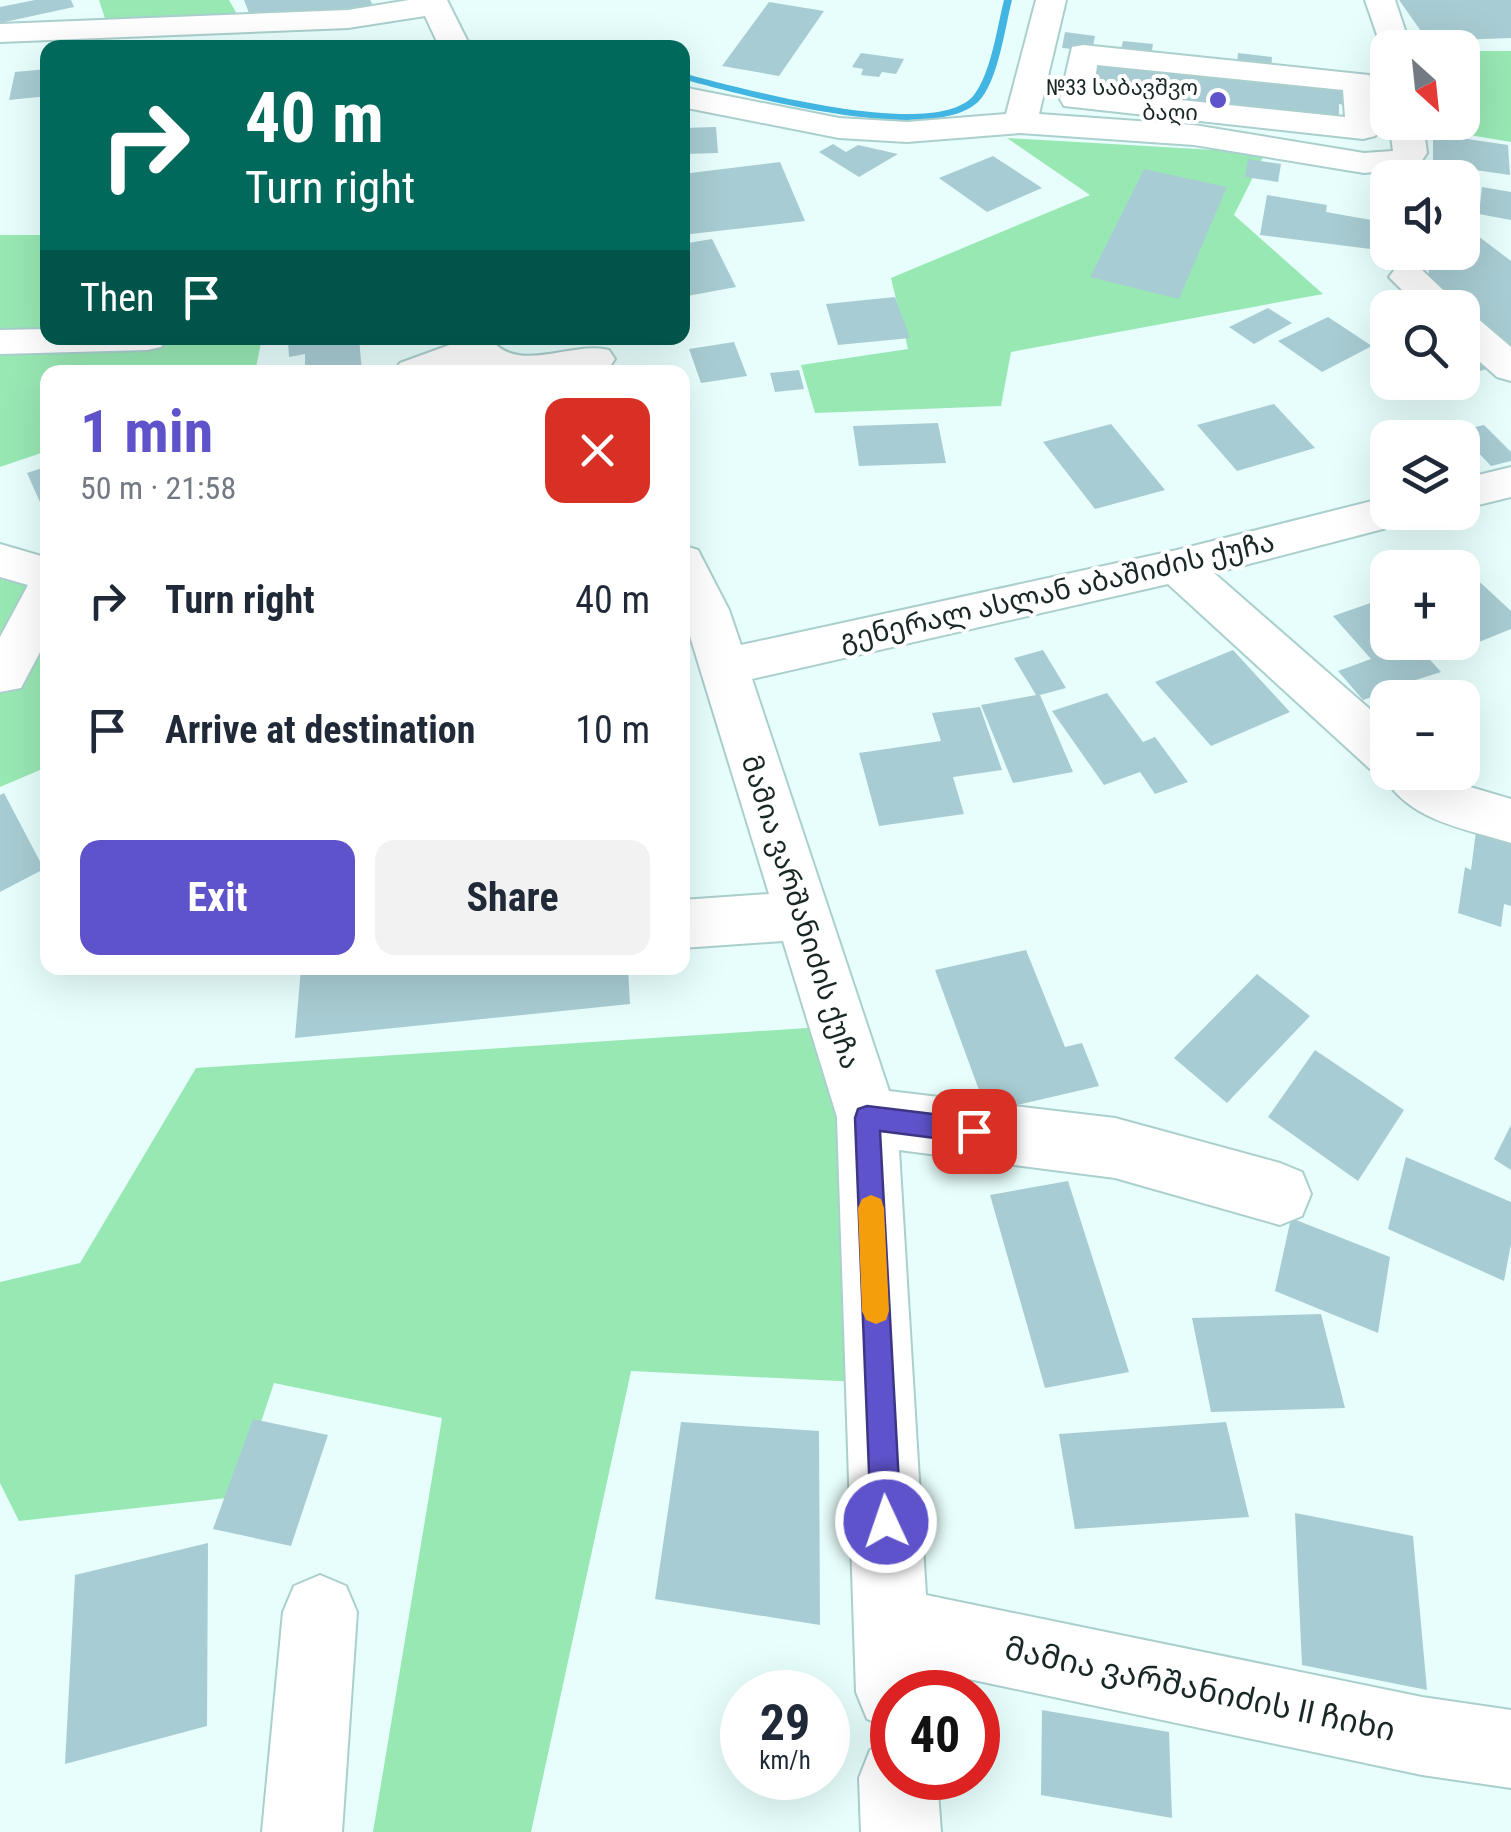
<!DOCTYPE html>
<meta charset="utf-8">
<style>
:root{--surface:#fff;--page:#f2f2f3;--text:#1f2937;--muted:#747a83;--accent:#5e53cb}
body{margin:0;font-family:"Roboto Condensed","Noto Sans Georgian",sans-serif;background:var(--page);color:var(--text);height:100vh;display:flex;flex-direction:column;font-size:38px;white-space:nowrap}
*{box-sizing:border-box;margin:0}
p{font-size:32px;color:var(--muted)}
.icon{flex:none;width:55px;height:55px;fill:none;stroke:currentColor;stroke-width:2;stroke-linecap:round;stroke-linejoin:round}
.map{position:relative;flex:1;overflow:hidden}
.sheet{position:absolute;left:40px;top:365px;width:650px;height:610px;display:flex;flex-direction:column;background:var(--surface);border-radius:20px;box-shadow:0 10px 40px #0002}
.sheet>*{flex:none}
.guide{position:absolute;left:40px;top:40px;width:650px;height:305px;border-radius:20px;box-shadow:0 10px 40px #0002;background:#00695c;color:#fff;overflow:hidden}
.needle{width:65px;rotate:153deg}
.tools{position:absolute;left:1370px;top:30px;display:grid;gap:20px}
.tools a{display:grid;place-items:center;width:110px;height:110px;border-radius:20px;background:var(--surface);box-shadow:0 10px 40px #0002;font-size:50px}
.speed{position:absolute;left:720px;top:1670px;display:flex;gap:20px;font-size:50px;font-weight:700;text-align:center}
.speed>*{display:grid;place-content:center;width:130px;height:130px;border-radius:50%;background:var(--surface);box-shadow:0 10px 40px #0002;line-height:1}
.speed small{font-size:25px;font-weight:400}
.speed .limit{border:15px solid #d22;background:#fff;color:#111}
.pin{position:absolute;display:grid;place-items:center;width:85px;height:85px;color:#fff;margin:-42px;border-radius:20px;box-shadow:0 5px 15px #0006}
.me{position:absolute;width:110px;margin:-55px;rotate:357deg;stroke-linejoin:round;filter:drop-shadow(0 0 8px #0008)}
.turn{display:flex;align-items:center;gap:35px;height:210px;padding:0 40px;font-size:45px}
.turn .icon{width:130px;height:130px;stroke-width:2.5}
.turn b{display:block;font-size:70px;line-height:85px}
.then{display:flex;align-items:center;height:95px;padding:0 40px;background:#0003;gap:20px;font-size:38px}
.round{display:grid;place-items:center;flex:none;width:105px;height:105px;border-radius:20px;background:var(--page)}
.headline{display:flex;align-items:center;justify-content:space-between;height:170px;padding:0 40px}
h1{font-size:60px;font-weight:700;line-height:75px;color:var(--accent)}
.button{display:flex;gap:20px;margin-top:auto;padding:20px 40px}
.button a{flex:1;height:115px;border-radius:20px;background:var(--accent);color:#fff;font-size:40px;font-weight:700;line-height:115px;text-align:center}
.button a+a{background:var(--page);color:var(--text)}
ul{padding:0;list-style:none}
li{display:flex;align-items:center;gap:30px;height:130px;padding:0 40px}
li div{flex:1}
li b{display:block;font-size:38px}
li em{font-style:normal}
.map>svg:first-child{display:block}
.green{fill:#98e8b4}
.lines{fill:none;stroke-linecap:round;stroke-linejoin:round}
.stream{fill:#42b5e2;fill-rule:evenodd}
.building{fill:#a8ccd3}
.minor-casing{stroke:#aacfcd;stroke-width:4}
.minor{fill:#fff;fill-rule:evenodd}
.route{fill:#5e53cb;stroke:#3d3684;stroke-width:2.5}
.slow{fill:#f59e0b}
.poi-dot{fill:#5e53cb;stroke:#fff;stroke-width:4}
.labels{text-anchor:middle;dominant-baseline:central;stroke-width:8;stroke-linejoin:round;paint-order:stroke}
.far-poi-label{font-size:22px;fill:#192827;stroke:#fff;text-anchor:end}
.street-label{font-size:28px;fill:#192827;stroke:#fff}
.near-street-label{font-size:32px;fill:#192827;stroke:#fff}
</style>
<div class="map">
<svg width="1511" height="1832" viewBox="0 0 1511 1832">
<rect width="100%" height="100%" fill="#e7fefc"/>
<path class="green" d="M99,0H229L242,23L108,28Z
M1463,51H1511V142L1428,128L1427,123L1462,122Z
M1007,138L1233,151L1263,157L1234,215L1323,294L1011,352L1001,406L815,413L801,365L908,349L891,278L1090,195Z
M0,235H47L48,338H262L255,372H48L47,451L0,467Z
M0,571L48,576L47,767L0,787Z
M837,1026L879,1383L631,1371L531,1832H373L442,1418L274,1383L236,1497L19,1521L0,1483V1282L80,1263L196,1068Z"/>
<g class="lines">
<path class="stream" d="M1004,0H1012C1005,27 998,83 978,102C929,147 743,95 682,79V73C736,87 936,143 974,95C991,73 997,28 1004,0Z"/>
</g>
<path class="building" d="M35,0H71L74,7L0,23V7Z
M244,0H370L373,5L252,21Z
M1399,0H1511V38L1428,41Z
M769,2L824,11L779,76L722,66Z
M1065,32L1095,36L1092,51L1062,48Z
M1123,41L1153,44L1151,57L1120,53Z
M861,53L904,59L896,74L882,72L879,77L861,75L863,69L852,67Z
M1238,53L1272,57L1271,69L1237,65Z
M1093,60L1339,77L1344,105L1339,104V119L1180,110L1182,99L1086,87Z
M48,69V96L9,100L15,72Z
M716,127L718,153L682,154V128Z
M1433,134L1508,145L1510,175L1433,164Z
M833,144L846,152L858,145L898,154L859,177L819,152Z
M993,156L1042,188L987,212L939,178Z
M1248,159L1281,164L1278,182L1245,177Z
M780,162L805,221L682,235V174Z
M1144,169L1227,187L1179,299L1090,277Z
M1482,187L1511,192V220L1479,214Z
M1267,195L1327,205L1326,212L1388,223L1386,251L1260,235Z
M1462,232L1474,233L1511,261V349L1430,285L1427,252H1462Z
M712,239L736,287L682,297V244Z
M895,297L910,338L838,345L826,304Z
M1268,308L1292,323L1254,344L1229,327Z
M1328,317L1372,346L1322,372L1278,341Z
M304,338H359L362,372H305V354L289,357L288,340Z
M734,342L747,376L701,383L689,349Z
M1462,350L1486,369L1462,377Z
M799,370L804,389L775,392L770,373Z
M1274,404L1315,448L1237,471L1197,425Z
M938,423L946,463L859,466L853,426Z
M1111,424L1165,490L1095,509L1043,442Z
M1484,425L1511,452V461L1491,466L1458,431Z
M48,466V520L27,473Z
M1469,572L1511,611V629L1474,644L1462,633V575Z
M1388,597V642H1414L1441,672L1416,680L1424,689L1401,698H1394L1389,691L1363,700L1338,671L1371,659L1333,616Z
M1043,650L1066,688L1040,695L1073,772L1013,783L981,705L1036,695L1014,658Z
M1233,650L1290,712L1211,746L1155,682Z
M1107,693L1143,742L1155,737L1188,782L1155,794L1140,772L1104,785L1052,711Z
M980,707L1002,770L953,777L964,814L879,826L859,753L941,741L932,713Z
M4,793L44,869L0,892V795Z
M1476,831L1511,842V906L1504,904L1501,927L1458,913L1465,867L1471,870Z
M1026,950L1065,1047L1082,1043L1099,1086L987,1112L935,970Z
M301,968H628L630,1004L295,1038Z
M1257,974L1310,1016L1227,1103L1174,1058Z
M1315,1050L1404,1110L1358,1181L1268,1117Z
M1511,1125V1170L1494,1159Z
M1406,1157L1511,1202V1244L1504,1281L1388,1229Z
M1068,1181L1129,1372L1045,1388L990,1195Z
M1291,1218L1390,1257L1378,1333L1275,1291Z
M1321,1314L1345,1408L1211,1412L1192,1318Z
M253,1419L328,1435L291,1546L213,1529Z
M681,1422L819,1431L820,1625L655,1599Z
M1226,1422L1249,1517L1075,1529L1059,1434Z
M1295,1513L1413,1536L1427,1690L1302,1665Z
M208,1543L207,1726L65,1764L75,1575Z
M1042,1710L1169,1732L1172,1818L1041,1795Z"/>
<g class="lines">
<g class="minor-casing">
<path id="minor" d="M409,0H447L471,48H440L425,16L348,28L0,42V24L348,10Z
M1036,0H1066L1039,114L1194,125L1364,153L1393,151L1389,122H1423L1427,153L1417,168L1364,173L1194,145L1020,133L907,142L839,138L682,107V87L839,118L907,122L1006,114Z
M1365,0H1395L1411,48H1388V56L1384,55Z
M1083,45L1369,75L1374,82L1380,129L1375,136L1363,139L1064,106L1060,99L1072,47ZM1097,65L1343,90L1345,117L1094,91Z
M1408,266L1421,269L1462,308H1420L1389,277L1395,269Z
M1462,313L1476,317L1511,347V381L1497,377L1462,346Z
M48,329V338H167L161,347L147,350L0,354V330Z
M452,338H490C518,376 572,340 609,350L615,359L609,368L590,372H486L471,365L451,372H394L400,363L455,343Z
M1511,467V497L1462,509V479Z
M1388,497V512H1412L1406,523L1214,573L1388,725V772H1441L1450,781L1511,799V843C1464,828 1407,821 1382,773L1370,769L1168,584L752,679L889,1091L1115,1118L1280,1163L1302,1172L1311,1194L1302,1216L1280,1225L1115,1178L899,1150L926,1595L1422,1697L1511,1710V1788L1422,1775L931,1671L932,1692H892V1729L867,1719L856,1692L837,1117L783,941L682,948V900L769,894L682,610V545L698,550L729,610L741,645L1177,550Z
M0,544L48,558V637L21,688L0,692V637L28,585L0,577Z
M320,1575L346,1586L357,1612L342,1832H262L283,1612L294,1586Z
M892,1741V1778H937L941,1832H861L859,1778L870,1750Z"/>
</g>
<use href="#minor" class="minor"/>
</g>
<path class="route" d="M867,1106L974,1119L982,1122L986,1131L982,1139L974,1143L880,1131L901,1522L896,1532L886,1536L875,1532L871,1522L855,1118L858,1109Z"/>
<path class="slow" d="M871,1195L881,1199L884,1208L889,1311L886,1320L876,1324L866,1320L862,1311L858,1208L862,1199Z"/>
<circle class="poi-dot" cx="1218" cy="100" r="10"/>
<g class="labels">
<g class="far-poi-label">
<text x="1198" y="87">№33 საბავშვო<tspan x="1198" dy="25">ბაღი</tspan></text>
</g>
<g class="street-label">
<text transform="translate(1057 591) rotate(-13)">გენერალ ასლან აბაშიძის ქუჩა</text>
<text transform="translate(801 912) rotate(72)">მამია ვარშანიძის ქუჩა</text>
</g>
<g class="near-street-label">
<text transform="translate(1200 1689) rotate(12)">მამია ვარშანიძის II ჩიხი</text>
</g>
</g>
</svg>
<div class="tools">
<a><svg class="needle" viewBox="-14 -14 28 28"><path d="M0-13l5 13h-10z" fill="#e53935"/><path d="M0 13l5-13h-10z" fill="#747a83"/></svg></a>
<a><svg class="icon" aria-label="sound" viewBox="0 0 24 24"><path d="M4 9h4l5-4v14l-5-4H4zM17 9q2 3 0 6"/></svg></a>
<a><svg class="icon" aria-label="search" viewBox="0 0 24 24"><circle cx="10" cy="10" r="6"/><path d="M15 15l6 6"/></svg></a>
<a><svg class="icon" aria-label="layers" viewBox="0 0 24 24"><path d="M12 4l9 5-9 5-9-5zM3 14l9 5 9-5"/></svg></a>
<a>+</a>
<a>−</a>
</div>
<div class="speed"><div>29<small>km/h</small></div><div class="limit">40</div></div>
<div class="pin" style="left:974px;top:1131px;background:#d93025"><svg class="icon" aria-label="arrive" viewBox="0 0 24 24"><path d="M6 21V4h12l-3 4 3 4H6"/></svg></div>
<svg class="me" style="left:886px;top:1522px" viewBox="-20 -20 40 40"><circle r="17" fill="#5e53cb" stroke="#fff" stroke-width="3"/><path d="M0-11L8 9 0 5-8 9z" fill="#fff"/></svg>
<div class="guide">
<div class="turn"><svg class="icon" aria-label="right" viewBox="0 0 24 24"><path d="M7 20v-9h11M14 6l5 5-5 5"/></svg><div><b>40 m</b>Turn right</div></div>
<div class="then">Then<svg class="icon" aria-label="arrive" viewBox="0 0 24 24"><path d="M6 21V4h12l-3 4 3 4H6"/></svg></div>
</div>
<section class="sheet">
<div class="headline"><div><h1>1 min</h1><p>50 m · 21:58</p></div><a class="round" style="background:#d93025;color:#fff"><svg class="icon" aria-label="close" viewBox="0 0 24 24"><path d="M6 6l12 12M18 6L6 18"/></svg></a></div>
<ul>
<li><svg class="icon" aria-label="right" viewBox="0 0 24 24"><path d="M7 20v-9h11M14 6l5 5-5 5"/></svg><div><b>Turn right</b></div><em>40 m</em></li>
<li><svg class="icon" aria-label="arrive" viewBox="0 0 24 24"><path d="M6 21V4h12l-3 4 3 4H6"/></svg><div><b>Arrive at destination</b></div><em>10 m</em></li>
</ul>
<div class="button"><a>Exit</a><a>Share</a></div>
</section>
</div>
